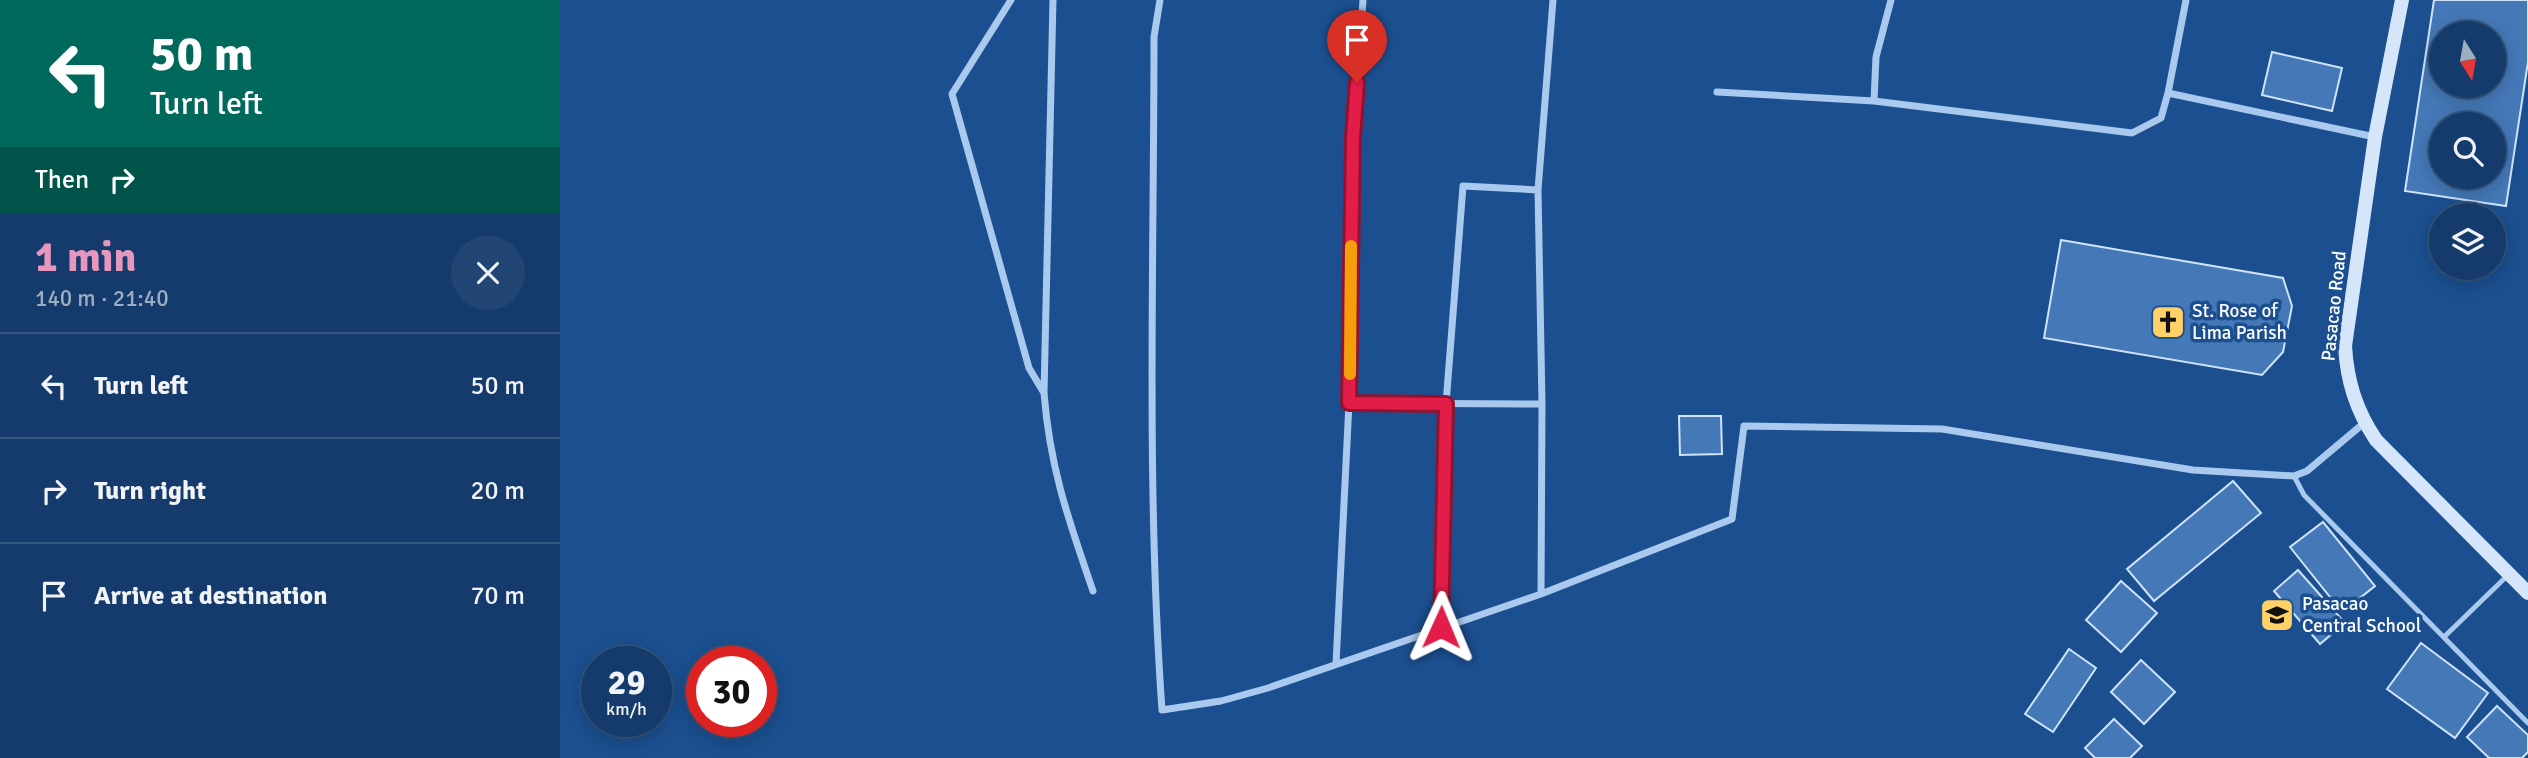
<!DOCTYPE html>
<meta charset="utf-8">
<style>
:root{--surface:#143b6b;--page:#214673;--text:#f1f3f6;--muted:#9dadc1;--line:#33557e;--accent:#e797bd}
body{margin:0;font-family:Signika,sans-serif;background:var(--page);color:var(--text);height:100vh;display:flex;flex-direction:column;font-size:26px;white-space:nowrap}
*{box-sizing:border-box;margin:0}
p{font-size:23px;color:var(--muted)}
.icon{flex:none;width:38px;height:38px;fill:none;stroke:currentColor;stroke-width:2;stroke-linecap:round;stroke-linejoin:round}
.map{position:relative;flex:1;overflow:hidden}
.panel{display:flex;flex-direction:column;background:var(--surface);width:560px}
.panel>*{flex:none}
.banner{background:#00695c;color:#fff;overflow:hidden}
.needle{width:46px;rotate:169deg}
.tools{position:absolute;left:1869px;top:21px;display:grid;gap:14px}
.tools a{display:grid;place-items:center;width:77px;height:77px;border-radius:50%;background:var(--surface);box-shadow:0 4px 18px #0003,0 0 0 2px var(--line);font-size:35px}
.speed{position:absolute;left:21px;top:646px;display:flex;gap:14px;font-size:35px;font-weight:700;text-align:center}
.speed>*{display:grid;place-content:center;width:91px;height:91px;border-radius:50%;background:var(--surface);box-shadow:0 4px 18px #0003,0 0 0 2px var(--line);line-height:1}
.speed small{font-size:18px;font-weight:400}
.speed .limit{border:10px solid #d22;background:#fff;color:#111}
.pin{position:absolute;display:grid;place-items:center;width:60px;height:60px;color:#fff;margin:-72px -30px;border-radius:50% 50% 50% 0;rotate:-45deg;box-shadow:0 0 7px #0007}
.pin .icon{rotate:45deg}
.me{position:absolute;width:77px;margin:-38px;rotate:1deg;stroke-linejoin:round;filter:drop-shadow(0 0 5px #0008)}
.turn{display:flex;align-items:center;gap:24px;height:147px;padding:0 35px;font-size:32px}
.turn .icon{width:91px;height:91px;stroke-width:2.5}
.turn b{display:block;font-size:49px;line-height:60px}
.then{display:flex;align-items:center;height:66px;padding:0 35px;background:#0003;gap:14px;font-size:26px}
.round{display:grid;place-items:center;flex:none;width:74px;height:74px;border-radius:37px;background:var(--page)}
.summary{display:flex;align-items:center;justify-content:space-between;height:119px;padding:0 35px}
h1{font-size:42px;font-weight:800;line-height:52px;color:var(--accent)}
ul{padding:0;list-style:none}
li{display:flex;align-items:center;gap:21px;height:105px;padding:0 35px;border-top:2px solid var(--line)}
li div{flex:1}
li b{display:block;font-size:26px}
li em{font-style:normal}
main{display:flex;flex:1;min-height:0}
.map>svg:first-child{display:block}
.building{fill:#4478b7;stroke:#cfe3fa;stroke-width:2;fill-rule:evenodd}
.lines{fill:none;stroke-linecap:round;stroke-linejoin:round}
.service{stroke:#a9c9ee;stroke-width:5}
.minor{stroke:#a9c9ee;stroke-width:7}
.secondary{stroke:#d6e6fa;stroke-width:14}
.route-casing{stroke:#92132f;stroke-width:18}
.route{stroke:#e11d48;stroke-width:12}
.slow{stroke:#f59e0b;stroke-width:12}
.labels{text-anchor:middle;dominant-baseline:central;stroke-width:7;stroke-linejoin:round;paint-order:stroke}
.street-label{font-size:19px;fill:#fff;stroke:#1b4f8f}
.poi-label{font-size:19px;fill:#fff;stroke:#1b4f8f;text-anchor:start}
</style>
<main>
<section class="panel">
<div class="banner">
<div class="turn"><svg class="icon" aria-label="left" viewBox="0 0 24 24"><path d="M17 20v-9H6M10 6l-5 5 5 5"/></svg><div><b>50 m</b>Turn left</div></div>
<div class="then">Then<svg class="icon" aria-label="right" viewBox="0 0 24 24"><path d="M7 20v-9h11M14 6l5 5-5 5"/></svg></div>
</div>
<div class="summary"><div><h1>1 min</h1><p>140 m · 21:40</p></div><a class="round"><svg class="icon" aria-label="close" viewBox="0 0 24 24"><path d="M6 6l12 12M18 6L6 18"/></svg></a></div>
<ul>
<li><svg class="icon" aria-label="left" viewBox="0 0 24 24"><path d="M17 20v-9H6M10 6l-5 5 5 5"/></svg><div><b>Turn left</b></div><em>50 m</em></li>
<li><svg class="icon" aria-label="right" viewBox="0 0 24 24"><path d="M7 20v-9h11M14 6l5 5-5 5"/></svg><div><b>Turn right</b></div><em>20 m</em></li>
<li><svg class="icon" aria-label="arrive" viewBox="0 0 24 24"><path d="M6 21V4h12l-3 4 3 4H6"/></svg><div><b>Arrive at destination</b></div><em>70 m</em></li>
</ul>
</section>
<div class="map">
<svg width="1968" height="758" viewBox="0 0 1968 758">
<rect width="100%" height="100%" fill="#1b4f8f"/>
<path class="building" d="M1874,0H1968V62L1946,206L1845,191ZM1881,33H1934V86H1881ZM1881,124H1934V177H1881Z
M1712,52L1782,68L1772,111L1702,95Z
M1501,240L1723,278L1732,306L1723,352L1702,375L1484,338Z
M1119,416H1161L1162,454L1120,455Z
M1673,481L1701,513L1594,601L1567,569Z
M1763,522L1815,586L1782,612L1730,547Z
M1738,570L1785,623L1760,644L1714,591Z
M1561,581L1597,613L1561,652L1526,620Z
M1861,643L1928,693L1895,738L1827,689Z
M1509,649L1536,668L1493,732L1465,714Z
M1581,660L1615,692L1584,724L1551,692Z
M1937,706L1968,735V752L1962,758H1929L1907,737Z
M1554,719L1582,746L1570,758H1535L1525,748Z"/>
<g class="lines">
<path class="service" d="M1734,476L1744,495L1968,723
M1884,637L1947,576"/>
<path class="minor" d="M451,0L392,94L469,368L484,393
M493,0L484,393C490,469 509,521 533,591
M600,0L594,37C594,262 586,486 602,710L661,701L708,688L981,594L1172,519L1184,426L1382,429L1633,470L1734,476L1747,471L1804,423
M1331,0L1316,57L1314,101L1572,133L1601,118L1608,93
M1626,0L1608,93L1815,137
M1157,92L1314,101
M978,190L993,0
M789,403L793,137L803,0
M881,627L886,404L903,186L978,190L982,404L981,594
M776,664L789,403L982,404"/>
<path class="secondary" d="M1842,0L1815,137L1785,346C1787,381 1796,410 1816,440L1968,593"/>
</g>
<g class="lines">
<g class="route-casing">
<path id="route" d="M797,82L793,137L789,403L886,404L881,627"/>
</g>
<use href="#route" class="route"/>
<path class="slow" d="M790,374L791,246"/>
</g>
<defs>
<g id="church-square" transform="scale(1.75)"><rect x="-9" y="-9" width="18" height="18" rx="4" fill="#ffd166" stroke="#1b4f8f"/><path d="M-1.2-6h2.4v3.5h3.3v2.4h-3.3V6h-2.4V-.1h-3.3v-2.4h3.3Z" fill="#111"/></g>
<g id="school-square" transform="scale(1.75)"><rect x="-9" y="-9" width="18" height="18" rx="4" fill="#ffd166" stroke="#1b4f8f"/><path d="M0-5L7-2L0 1L-7-2ZM-4 1L0 2.5L4 1V4Q0 6-4 4Z" fill="#111"/></g>
</defs>
<g fill-rule="evenodd">
<use href="#church-square" x="1608" y="322"/>
<use href="#school-square" x="1717" y="615"/>
</g>
<g class="labels">
<g class="street-label">
<text transform="translate(1774 306) rotate(-84)">Pasacao Road</text>
</g>
<g class="poi-label">
<text x="1632" y="311">St. Rose of<tspan x="1632" dy="22">Lima Parish</tspan></text>
<text x="1742" y="604">Pasacao<tspan x="1742" dy="22">Central School</tspan></text>
</g>
</g>
</svg>
<div class="tools">
<a><svg class="needle" viewBox="-14 -14 28 28"><path d="M0-13l5 13h-10z" fill="#e53935"/><path d="M0 13l5-13h-10z" fill="#9dadc1"/></svg></a>
<a><svg class="icon" aria-label="search" viewBox="0 0 24 24"><circle cx="10" cy="10" r="6"/><path d="M15 15l6 6"/></svg></a>
<a><svg class="icon" aria-label="layers" viewBox="0 0 24 24"><path d="M12 4l9 5-9 5-9-5zM3 14l9 5 9-5"/></svg></a>
</div>
<div class="speed"><div>29<small>km/h</small></div><div class="limit">30</div></div>
<div class="pin" style="left:797px;top:82px;background:#d93025"><svg class="icon" aria-label="arrive" viewBox="0 0 24 24"><path d="M6 21V4h12l-3 4 3 4H6"/></svg></div>
<svg class="me" style="left:881px;top:627px" viewBox="-20 -20 40 40"><path d="M0-17L14 15 0 8-14 15z" fill="#e11d48" stroke="#fff" stroke-width="4"/></svg>
</div>
</main>
